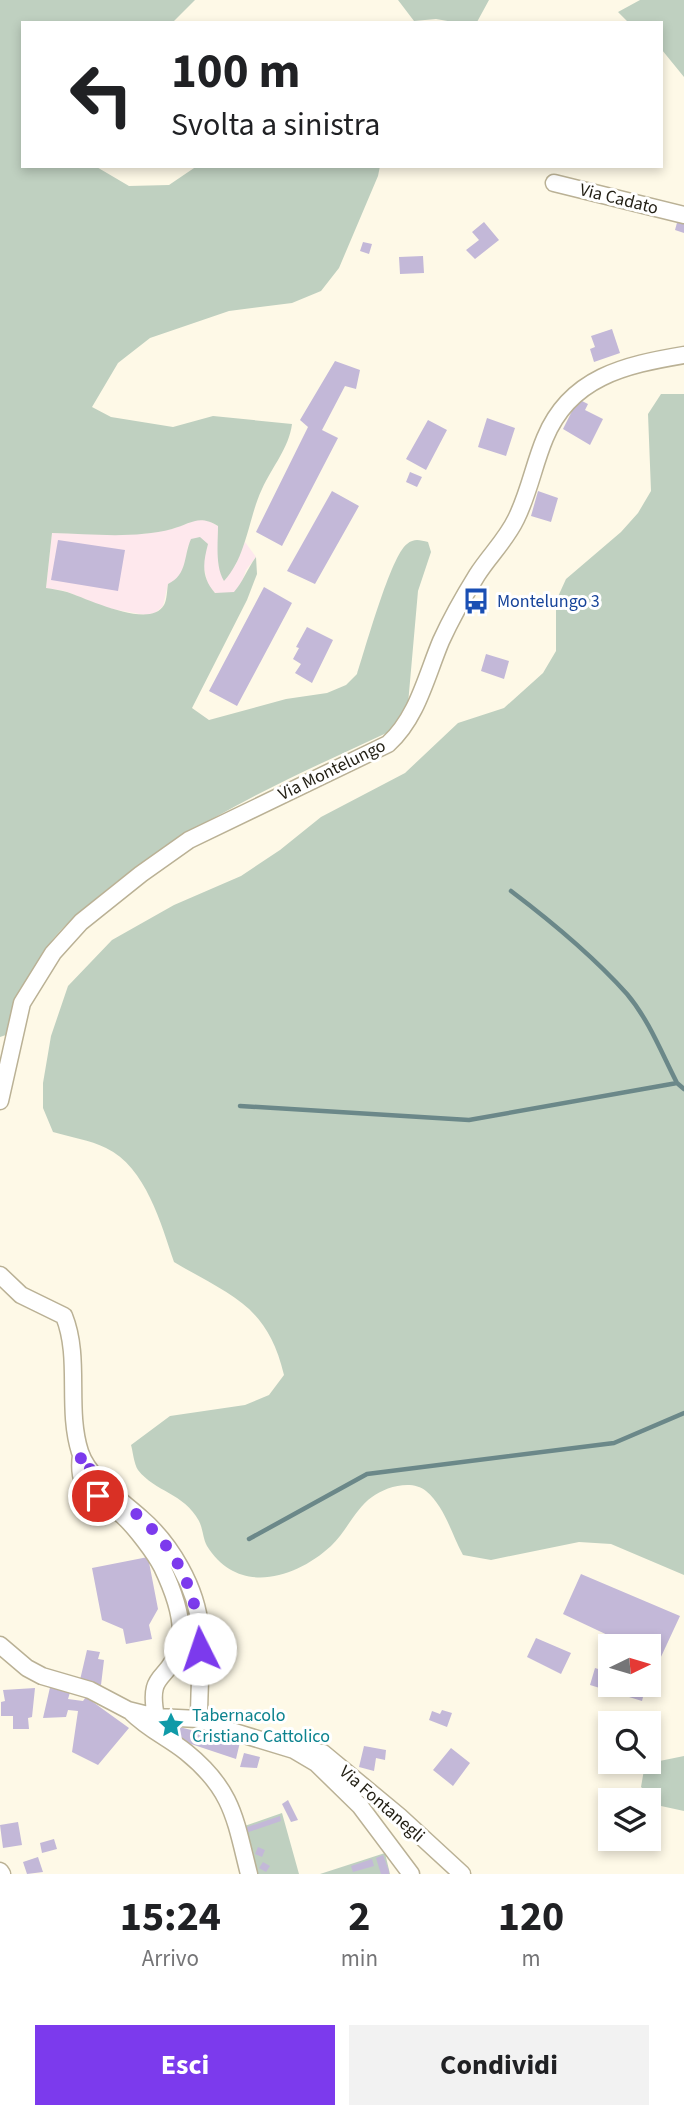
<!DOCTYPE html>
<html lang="it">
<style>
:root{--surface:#fff;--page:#f2f2f2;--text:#202124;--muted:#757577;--accent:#7c3aed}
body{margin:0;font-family:"Source Sans 3",sans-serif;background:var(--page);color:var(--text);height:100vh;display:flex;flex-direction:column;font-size:26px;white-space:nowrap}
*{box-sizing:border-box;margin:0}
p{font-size:23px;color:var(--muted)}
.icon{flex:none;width:38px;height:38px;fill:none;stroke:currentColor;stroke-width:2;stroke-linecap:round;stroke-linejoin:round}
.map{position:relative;height:1874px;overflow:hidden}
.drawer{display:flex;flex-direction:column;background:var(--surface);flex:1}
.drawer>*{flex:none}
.hud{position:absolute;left:21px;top:21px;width:642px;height:147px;border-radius:0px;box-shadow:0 4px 10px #0003;background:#fff;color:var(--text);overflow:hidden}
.needle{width:46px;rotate:85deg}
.fabs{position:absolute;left:598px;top:1634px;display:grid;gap:14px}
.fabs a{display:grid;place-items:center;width:63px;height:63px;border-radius:0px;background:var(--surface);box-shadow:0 4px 10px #0003;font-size:35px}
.pin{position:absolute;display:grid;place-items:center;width:60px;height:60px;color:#fff;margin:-30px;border:4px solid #fff;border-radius:50%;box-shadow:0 2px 7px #0007}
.me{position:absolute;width:77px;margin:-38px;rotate:356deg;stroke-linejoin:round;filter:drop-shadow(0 0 5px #0008)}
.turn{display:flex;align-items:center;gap:24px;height:147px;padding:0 35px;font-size:32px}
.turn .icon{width:91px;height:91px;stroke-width:2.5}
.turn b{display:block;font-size:49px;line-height:60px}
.eta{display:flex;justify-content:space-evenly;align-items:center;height:119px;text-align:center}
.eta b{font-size:42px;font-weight:700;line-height:49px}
.cta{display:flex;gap:14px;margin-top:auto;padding:14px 35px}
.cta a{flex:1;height:80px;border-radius:0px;background:var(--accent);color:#fff;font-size:28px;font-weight:700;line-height:80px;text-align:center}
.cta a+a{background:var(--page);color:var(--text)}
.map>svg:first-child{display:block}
.industrial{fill:#fee8ed}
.green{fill:#bfd0c0}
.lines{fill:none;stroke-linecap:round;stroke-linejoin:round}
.stream{stroke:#6b8889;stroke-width:4.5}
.building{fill:#c3b8d8}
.minor-casing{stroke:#bab195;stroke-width:19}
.minor{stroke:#fff;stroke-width:16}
.route{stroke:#7c3aed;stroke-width:12;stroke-dasharray:0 21.6}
.labels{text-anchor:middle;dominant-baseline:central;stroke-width:6;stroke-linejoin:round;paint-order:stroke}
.street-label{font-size:18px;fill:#211e13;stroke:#fff}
.transit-label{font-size:18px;fill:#164399;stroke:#fff;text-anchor:start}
.culture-label{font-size:18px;fill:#0d838f;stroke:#fff;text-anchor:start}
</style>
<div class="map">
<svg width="684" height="1874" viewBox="0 0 684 1874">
<rect width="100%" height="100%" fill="#fef9e7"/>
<path class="industrial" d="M199,519L209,521L218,526L219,568L235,566L245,542L256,557L246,570L241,585L234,593H215L208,585L203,564L188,546L184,570L177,580L168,584L163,606L155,613L145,615L107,608L65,591L46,588L52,533L142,534L172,529Z"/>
<path class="green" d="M0,0H195L172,23H23V166H95L129,186L169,185L197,166H380L378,176L339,268L321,291L292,303L229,311L150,338L118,363L92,407L111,417L173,427L213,416L292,424C289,448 272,467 262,489C248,519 247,556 224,581C215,566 218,543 218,526C198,514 191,524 172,529C134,539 91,534 52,533L46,588C53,589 60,590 67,592C86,598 150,630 164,605C167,600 167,590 168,584C188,574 183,557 191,539L200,537L208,544C203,563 201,577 215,593L234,592C243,582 247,569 256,557L257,574L247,600L192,708L209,720L286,699L327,693L346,685L357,674C365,650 391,555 407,544C414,538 420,540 428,542L431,552L418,591L408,704L395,729C292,777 186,823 99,896C81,911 63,926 49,944C29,972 17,1003 6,1035L0,1037Z
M398,0H489L477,22L459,23L436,19L414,21Z
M640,0H684V77L662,50V23H629L618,12Z
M661,394H684V1575L611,1544L579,1542L491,1560L463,1555C451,1533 445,1507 426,1491C412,1479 385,1487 372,1497C355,1509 346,1532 331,1546C295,1579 238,1596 207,1546C203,1539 203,1529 199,1521C184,1493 155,1492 138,1470C134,1464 133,1452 131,1445L170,1416L245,1405L269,1395L284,1375C267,1304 231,1296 174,1262C161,1224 146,1167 106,1148C90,1140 70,1137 53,1132L43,1108V1083L51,1036L68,986L112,940L174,905L241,876L280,850L321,817L405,773L458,723L504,708L543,673L556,651V601L566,579L621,532L638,513L651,491L648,414Z
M684,1756V1811L661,1806L641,1787L645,1764Z
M282,1813L299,1874H252L239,1828Z
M385,1853L390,1874H320Z"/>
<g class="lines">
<path class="stream" d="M511,891C552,922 593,956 627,994C649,1020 662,1054 677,1083L684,1089
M240,1106L469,1120L677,1083
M249,1539L367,1474L614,1443L684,1413"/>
</g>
<path class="building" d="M678,219L684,222V233L675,230Z
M484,222L499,240L475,259L466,250L479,240L472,232Z
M363,242L372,244L369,254L360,251Z
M423,256L424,273L400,274L399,257Z
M612,329L620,353L594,362L590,349L595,347L591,336Z
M335,361L360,370L356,389L345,386L322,430L338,438L282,546L256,532L308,427L300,420Z
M578,399L588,404L585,410L603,419L590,445L563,429Z
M487,418L515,428L506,456L478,447Z
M428,420L447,430L426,470L406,459Z
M410,472L422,477L417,487L406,482Z
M332,491L359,506L315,584L287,571Z
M538,491L558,498L551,522L531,516Z
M58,540L125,550L118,591L51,580Z
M264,587L292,603L237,706L209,691Z
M307,627L333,640L312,683L295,673L301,664L293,659L299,648L296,647Z
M486,654L509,661L504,679L481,671Z
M148,1557L158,1609L149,1625L152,1639L126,1644L123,1629L102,1620L92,1568Z
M581,1574L680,1616L660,1659L649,1654V1647H633L563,1614Z
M536,1638L571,1653L561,1674L527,1657Z
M87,1650L100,1652L98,1659L104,1660L101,1685L80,1680Z
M595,1668L611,1673V1685H646L642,1701L590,1685Z
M51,1683L71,1689L68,1699L83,1701L86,1697L129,1728L98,1765L72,1752L78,1711L68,1710L66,1717L43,1718Z
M35,1688L32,1717L28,1718L29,1729H13V1716H1V1702L5,1701L3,1690Z
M442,1710L452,1713L447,1727L429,1720L432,1711L440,1714Z
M175,1726L240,1742L236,1759L155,1732L156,1727Z
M364,1746L386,1750L385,1760L376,1758L374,1771L359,1767Z
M451,1748L470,1763L453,1786L433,1770Z
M244,1753L260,1757L257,1768L240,1767Z
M288,1800L298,1820L291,1822L282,1804Z
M280,1816L281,1821L246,1833L258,1874H253L241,1829Z
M18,1822L22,1845L3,1848L0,1825Z
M54,1839L57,1849L42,1853L40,1843Z
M258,1847L265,1850L262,1857L255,1854Z
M383,1855L389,1871V1874H381L376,1858Z
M38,1857L43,1872L27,1874L23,1862Z
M372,1859L374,1866L353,1872L351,1866Z
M263,1862L270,1866L266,1872L259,1868Z"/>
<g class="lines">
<g class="minor-casing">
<path id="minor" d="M554,183L684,215
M0,1101L22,1003L53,953L81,922L141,874L189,840L388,744C417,718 426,677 441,641C451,619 464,596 477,575C489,556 506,540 516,519C529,493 534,464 545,438C570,377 625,365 684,355
M0,1275L21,1295L64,1316C81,1358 66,1408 80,1452C89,1479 121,1500 141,1518C171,1544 197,1588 200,1628C202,1658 199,1689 199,1719
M81,1455C80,1463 79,1473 83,1481C91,1496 111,1506 123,1516C135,1527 155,1553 162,1567C173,1590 187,1625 178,1650C167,1683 147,1671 156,1717
M0,1645L27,1668L42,1676L90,1690L128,1710L156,1717L199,1719L228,1730L294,1750L316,1763L360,1806L411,1874
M130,1711C149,1730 167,1737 186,1752C233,1790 235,1819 249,1874
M300,1750L323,1753L399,1816L462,1874
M0,1871L2,1874"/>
</g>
<use href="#minor" class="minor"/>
</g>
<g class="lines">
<path class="route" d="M98,1496C84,1482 80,1475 81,1454C85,1462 90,1470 96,1477C111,1494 131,1508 147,1524C181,1556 200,1603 200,1649"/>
</g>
<defs>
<g id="bus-bare" transform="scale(2.1)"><path d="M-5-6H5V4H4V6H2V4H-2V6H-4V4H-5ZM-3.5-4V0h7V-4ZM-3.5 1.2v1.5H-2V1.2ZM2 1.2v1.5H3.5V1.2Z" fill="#1a4fb4" stroke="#fff" stroke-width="2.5" paint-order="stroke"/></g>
<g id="sight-bare" transform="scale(2.1)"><path d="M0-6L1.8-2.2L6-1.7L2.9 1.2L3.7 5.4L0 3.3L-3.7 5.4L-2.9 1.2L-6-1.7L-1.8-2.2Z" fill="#0f9aa8" stroke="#fff" stroke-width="2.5" paint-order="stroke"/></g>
</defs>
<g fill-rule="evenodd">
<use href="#bus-bare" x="476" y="601"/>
<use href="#sight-bare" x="171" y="1725"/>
</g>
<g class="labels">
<g class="street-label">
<text transform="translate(619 199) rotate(14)">Via Cadato</text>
<text transform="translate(332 770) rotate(-26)">Via Montelungo</text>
<text transform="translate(382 1804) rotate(41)">Via Fontanegli</text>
</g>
<g class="transit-label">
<text x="497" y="601">Montelungo 3</text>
</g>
<g class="culture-label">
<text x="192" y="1715">Tabernacolo<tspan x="192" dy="21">Cristiano Cattolico</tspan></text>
</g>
</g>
</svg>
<div class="fabs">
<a><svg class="needle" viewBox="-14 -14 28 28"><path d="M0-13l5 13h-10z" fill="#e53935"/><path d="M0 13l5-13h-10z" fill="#757577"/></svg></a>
<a><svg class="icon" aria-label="search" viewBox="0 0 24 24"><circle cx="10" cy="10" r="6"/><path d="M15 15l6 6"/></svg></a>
<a><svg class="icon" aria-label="layers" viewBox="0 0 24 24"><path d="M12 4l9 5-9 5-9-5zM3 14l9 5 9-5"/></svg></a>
</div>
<div class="pin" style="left:98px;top:1496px;background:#d93025"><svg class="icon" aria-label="arrive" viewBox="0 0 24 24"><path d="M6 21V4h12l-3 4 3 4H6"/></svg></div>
<svg class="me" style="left:200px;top:1649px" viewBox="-20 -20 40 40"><circle r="19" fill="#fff"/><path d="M0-13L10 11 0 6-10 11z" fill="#7c3aed"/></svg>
<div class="hud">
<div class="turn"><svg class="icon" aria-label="left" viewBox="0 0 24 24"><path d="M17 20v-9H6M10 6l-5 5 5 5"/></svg><div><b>100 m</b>Svolta a sinistra</div></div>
</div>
</div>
<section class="drawer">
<div class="eta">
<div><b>15:24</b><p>Arrivo</p></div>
<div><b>2</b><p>min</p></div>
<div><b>120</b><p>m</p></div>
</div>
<div class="cta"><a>Esci</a><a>Condividi</a></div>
</section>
